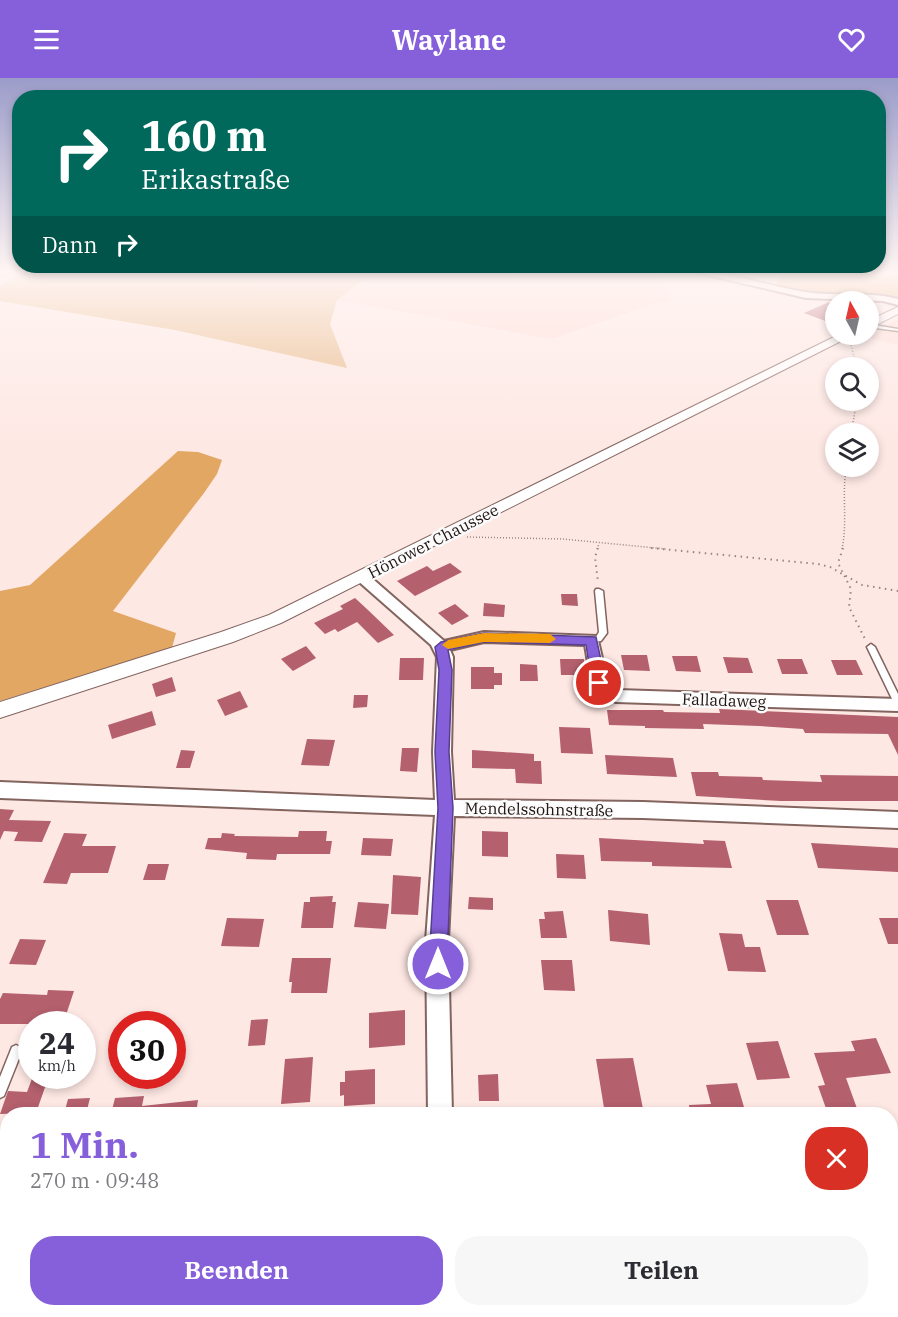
<!DOCTYPE html>
<html lang="de">
<meta charset="utf-8">
<style>
:root{--surface:#fff;--page:#f7f7f7;--text:#2b2b33;--muted:#7c7c81;--accent:#8660db}
body{margin:0;font-family:"IBM Plex Serif",serif;background:var(--page);color:var(--text);height:100vh;display:flex;flex-direction:column;font-size:22px;white-space:nowrap}
*{box-sizing:border-box;margin:0}
p{font-size:20px;color:var(--muted)}
.icon{flex:none;width:33px;height:33px;fill:none;stroke:currentColor;stroke-width:2;stroke-linecap:round;stroke-linejoin:round}
.map{position:relative;flex:1;overflow:hidden}
.sheet{position:absolute;left:0px;top:1029px;width:898px;height:210px;display:flex;flex-direction:column;background:var(--surface);border-radius:24px 24px 0 0;box-shadow:0 3px 9px #0003}
.sheet>*{flex:none}
.top-card{position:absolute;left:12px;top:12px;width:874px;height:183px;border-radius:24px;box-shadow:0 3px 9px #0003;background:#00695c;color:#fff;overflow:hidden}
.needle{width:39px;rotate:352deg}
.controls{position:absolute;left:825px;top:213px;display:grid;gap:12px}
.controls a{display:grid;place-items:center;width:54px;height:54px;border-radius:50%;background:var(--surface);box-shadow:0 3px 9px #0003;font-size:30px}
.speed{position:absolute;left:18px;top:933px;display:flex;gap:12px;font-size:30px;font-weight:700;text-align:center}
.speed>*{display:grid;place-content:center;width:78px;height:78px;border-radius:50%;background:var(--surface);box-shadow:0 3px 9px #0003;line-height:1}
.speed small{font-size:15px;font-weight:400}
.speed .limit{border:9px solid #d22;background:#fff;color:#111}
.pin{position:absolute;display:grid;place-items:center;width:51px;height:51px;color:#fff;margin:-26px;border:3px solid #fff;border-radius:50%;box-shadow:0 2px 6px #0007}
.me{position:absolute;width:66px;margin:-33px;rotate:0deg;stroke-linejoin:round;filter:drop-shadow(0 0 4px #0008)}
.turn{display:flex;align-items:center;gap:21px;height:126px;padding:0 30px;font-size:27px}
.turn .icon{width:78px;height:78px;stroke-width:2.5}
.turn b{display:block;font-size:42px;line-height:51px}
.then{display:flex;align-items:center;height:57px;padding:0 30px;background:#0003;gap:12px;font-size:22px}
.round{display:grid;place-items:center;flex:none;width:63px;height:63px;border-radius:24px;background:var(--page)}
.summary{display:flex;align-items:center;justify-content:space-between;height:102px;padding:0 30px}
h1{font-size:36px;font-weight:800;line-height:45px;color:var(--accent)}
.cta{display:flex;gap:12px;margin-top:auto;padding:12px 30px}
.cta a{flex:1;height:69px;border-radius:24px;background:var(--accent);color:#fff;font-size:24px;font-weight:800;line-height:69px;text-align:center}
.cta a+a{background:var(--page);color:var(--text)}
header{display:flex;justify-content:space-between;align-items:center;height:78px;padding:0 30px;background:var(--accent);color:#fff;font-size:27px;font-weight:800}
.map>svg:first-child{display:block}
.built{fill:#fed9d3}
.green{fill:#e8b987}
.forest{fill:#e3a764}
.building{fill:#b4606d}
.lines{fill:none;stroke-linecap:round;stroke-linejoin:round}
.service-casing{stroke:#83645f;stroke-width:3}
.minor-casing{stroke:#83645f;stroke-width:4}
.tertiary-casing{stroke:#83645f;stroke-width:2}
.path-far1{stroke:#968582;stroke-width:1.5;stroke-dasharray:1 2;stroke-linecap:butt}
.path{stroke:#968582;stroke-width:2;stroke-dasharray:1.5 4.5;stroke-linecap:butt}
.service{fill:#fff;fill-rule:evenodd}
.minor{fill:#fff;fill-rule:evenodd}
.tertiary{fill:#fff;fill-rule:evenodd}
.route{fill:#8660db;stroke:#573e8e;stroke-width:1.5}
.slow{fill:#f59e0b}
.labels{text-anchor:middle;dominant-baseline:central;stroke-width:5;stroke-linejoin:round;paint-order:stroke}
.street-label{font-size:16px;fill:#211513;stroke:#fbfbfb}
</style>
<header><svg class="icon" aria-label="menu" viewBox="0 0 24 24"><path d="M4 6h16M4 12h16M4 18h16"/></svg>Waylane<svg class="icon" aria-label="heart" viewBox="0 0 24 24"><path d="M12 20l-8-8c-3-5 5-10 8-4 3-6 11-1 8 4z"/></svg></header>
<div class="map">
<svg width="898" height="1239" viewBox="0 0 898 1239">
<rect width="100%" height="100%" fill="#fee8e4"/>
<path class="built" d="M374,193H471L517,201L511,196L524,197V193H658L670,223L656,225L551,261L337,222Z
M898,241V267L864,259Z"/>
<path class="green" d="M22,193H374L337,222L330,246L347,290L175,252L0,223V208Z"/>
<path class="forest" d="M783,193H839L846,197L850,193H898V219L842,220L775,209Z
M178,373L198,374L222,382L217,396L204,415L113,533L176,555L172,570L0,623V513L30,507Z"/>
<path class="building" d="M829,224L836,226V241L828,244L804,235Z
M450,485L462,494L415,518L397,503L427,488L433,493Z
M561,516H577L578,528L562,527Z
M355,520L368,532L394,557L378,565L357,544L338,554L335,551L325,556L314,545L343,531L340,528Z
M484,525L505,527L504,539L483,538Z
M455,526L469,538L452,547L438,535Z
M306,568L316,580L293,593L281,581Z
M621,577H647L650,593L624,592Z
M672,578H697L701,594L676,593Z
M723,579L748,580L753,595H728Z
M400,580H424L423,602H399Z
M560,581H584L586,597H561Z
M777,581H802L808,596H782Z
M831,582H856L863,597H837Z
M520,586L537,587L538,603H520Z
M471,589H494V595H502V607H494V611H471Z
M172,599L176,613L156,619L152,606Z
M240,613L248,629L225,638L217,622Z
M354,617H368L367,629L353,630Z
M719,631L898,639V677L888,656L805,655L803,651L759,648L703,646L704,651L645,650V648L609,647L607,632H663L664,634L720,635Z
M152,633L156,647L112,661L108,647Z
M559,649L590,650L593,676L561,675Z
M307,661L335,662L329,688L301,687Z
M402,670H419L417,694L400,693Z
M181,672L195,673L190,690H176Z
M472,672L534,676V683H541L542,706L516,705L515,691L472,690Z
M605,677L673,680L677,699L607,696Z
M691,694H718L719,698L762,699L763,702L822,704L820,697L898,698V723H781L696,718Z
M0,731L14,732L9,742L51,743L42,764L14,763L18,754L4,753L0,762Z
M299,753H327L326,763H332L330,776H277L276,782L246,781L247,775L205,771L208,760H221L222,755L235,756L234,758L298,759Z
M482,753L508,754V779L482,778Z
M64,755L87,756L82,768H116L108,795H71L67,806L43,805Z
M363,760L393,761L391,778L361,777Z
M599,760L704,766L703,762L725,763L732,790L652,788V784L601,783Z
M811,765L898,770V794L818,790Z
M556,776L584,777L586,801L557,800Z
M148,786H169L165,802H143Z
M393,797L421,799L418,837L391,836Z
M333,818L332,824H336L333,850H301L304,824H310V819Z
M469,819L493,820V832L468,831Z
M766,822H798L809,857H777Z
M358,824L389,826L386,851L354,849Z
M608,832L648,836L650,867L610,863Z
M563,833L567,860H541L539,841H545L544,834Z
M227,840L264,841L259,869L221,868Z
M879,840H898V866H888Z
M719,855L742,856L745,869H760L766,894L728,893Z
M20,861L46,862L36,887L9,886Z
M292,880H331L327,915H291L292,904H289Z
M541,882H572L575,913L544,912Z
M48,912L74,913L63,946H0V921L3,915L47,917Z
M405,932V967L369,970V935Z
M268,941L265,967L248,968L251,942Z
M876,960L891,995L846,1000L859,1036H828L818,1008L825,1007L814,975L855,973L851,963Z
M778,963L790,1000L757,1002L746,965Z
M313,979L310,1024L281,1026L285,981Z
M633,980L644,1036H605L596,981Z
M375,991V1026L344,1028V1017L340,1018V1004H345V993Z
M498,996L499,1023H479L478,997Z
M33,998H49L36,1035L0,1036L8,1013L27,1014Z
M737,1005L746,1036H690L689,1027L711,1026L706,1007Z
M144,1018L142,1028L198,1022L196,1036H111L115,1020Z
M90,1020L86,1036H64L68,1021Z"/>
<g class="lines">
<g class="service-casing">
<path id="service" d="M7,193H14L0,198V196Z
M868,246L898,251V253L868,249Z
M596,511H599L603,513L607,555L601,563L589,564L588,562L589,560L596,559L599,554L595,513Z
M871,566L875,569L898,616V628L895,627L894,625L867,569Z
M16,967L20,969L22,973L4,1018L0,1020V999L12,969Z"/>
</g>
<g class="minor-casing">
<path id="minor" d="M690,193C729,193 766,208 805,214C836,219 868,213 898,221V227L883,223L806,220Z
M362,494L367,496L444,563L484,554L597,558L607,602L618,612L898,621V633L616,624C588,615 590,592 585,567L484,564L450,572L453,579L451,674L454,722L643,724L898,734V750L643,740L454,738L448,863L452,1036H428L426,863L435,737L0,720V704L435,722L433,674L437,579L431,567L357,502L355,499Z
M891,1083H898V1109H891Z
M0,1137H8V1163H0Z
M431,1232H459V1239H431Z"/>
</g>
<g class="tertiary-casing">
<path id="tertiary" d="M898,229V236L868,251V243Z
M840,256H855L281,545L233,564L0,640V624L221,554L269,537Z"/>
</g>
<path class="path-far1" d="M851,267L857,290
M851,356L857,322
M467,459L563,461L666,471
M597,471L599,466
M842,471C848,443 841,412 847,388"/>
<path class="path" d="M598,470L595,479L598,504
M651,470L818,486L830,489L862,507L898,513
M843,470L838,485L851,511L849,529L865,561"/>
<use href="#service" class="service"/>
<use href="#minor" class="minor"/>
<use href="#tertiary" class="tertiary"/>
</g>
<linearGradient id="sky" x2="0" y2="1"><stop stop-color="#9b9cc9"/><stop offset="0.53" stop-color="#fff5f3"/><stop offset="1" stop-color="#fff5f3" stop-opacity="0"/></linearGradient>
<rect width="898" height="367" fill="url(#sky)"/>
<path class="route" d="M484,555L596,559L606,605L599,610L592,605L586,567L484,564L448,572L452,592L449,674L453,730L447,886L444,892L438,894L432,892L429,886L438,730L435,674L439,592L435,569L441,564Z"/>
<path class="slow" d="M484,555L550,556L556,561L550,565L484,564L448,571L442,567L448,562Z"/>
<g class="labels">
<g class="street-label">
<text transform="translate(433 463) rotate(-27)">Hönower Chaussee</text>
<text transform="translate(724 622) rotate(2)">Falladaweg</text>
<text transform="translate(539 731) rotate(1)">Mendelssohnstraße</text>
</g>
</g>
</svg>
<div class="controls">
<a><svg class="needle" viewBox="-14 -14 28 28"><path d="M0-13l5 13h-10z" fill="#e53935"/><path d="M0 13l5-13h-10z" fill="#7c7c81"/></svg></a>
<a><svg class="icon" aria-label="search" viewBox="0 0 24 24"><circle cx="10" cy="10" r="6"/><path d="M15 15l6 6"/></svg></a>
<a><svg class="icon" aria-label="layers" viewBox="0 0 24 24"><path d="M12 4l9 5-9 5-9-5zM3 14l9 5 9-5"/></svg></a>
</div>
<div class="speed"><div>24<small>km/h</small></div><div class="limit">30</div></div>
<div class="pin" style="left:599px;top:605px;background:#d93025"><svg class="icon" aria-label="arrive" viewBox="0 0 24 24"><path d="M6 21V4h12l-3 4 3 4H6"/></svg></div>
<svg class="me" style="left:438px;top:886px" viewBox="-20 -20 40 40"><circle r="17" fill="#8660db" stroke="#fff" stroke-width="3"/><path d="M0-11L8 9 0 5-8 9z" fill="#fff"/></svg>
<div class="top-card">
<div class="turn"><svg class="icon" aria-label="right" viewBox="0 0 24 24"><path d="M7 20v-9h11M14 6l5 5-5 5"/></svg><div><b>160 m</b>Erikastraße</div></div>
<div class="then">Dann<svg class="icon" aria-label="right" viewBox="0 0 24 24"><path d="M7 20v-9h11M14 6l5 5-5 5"/></svg></div>
</div>
<section class="sheet">
<div class="summary"><div><h1>1 Min.</h1><p>270 m · 09:48</p></div><a class="round" style="background:#d93025;color:#fff"><svg class="icon" aria-label="close" viewBox="0 0 24 24"><path d="M6 6l12 12M18 6L6 18"/></svg></a></div>
<div class="cta"><a>Beenden</a><a>Teilen</a></div>
</section>
</div>
